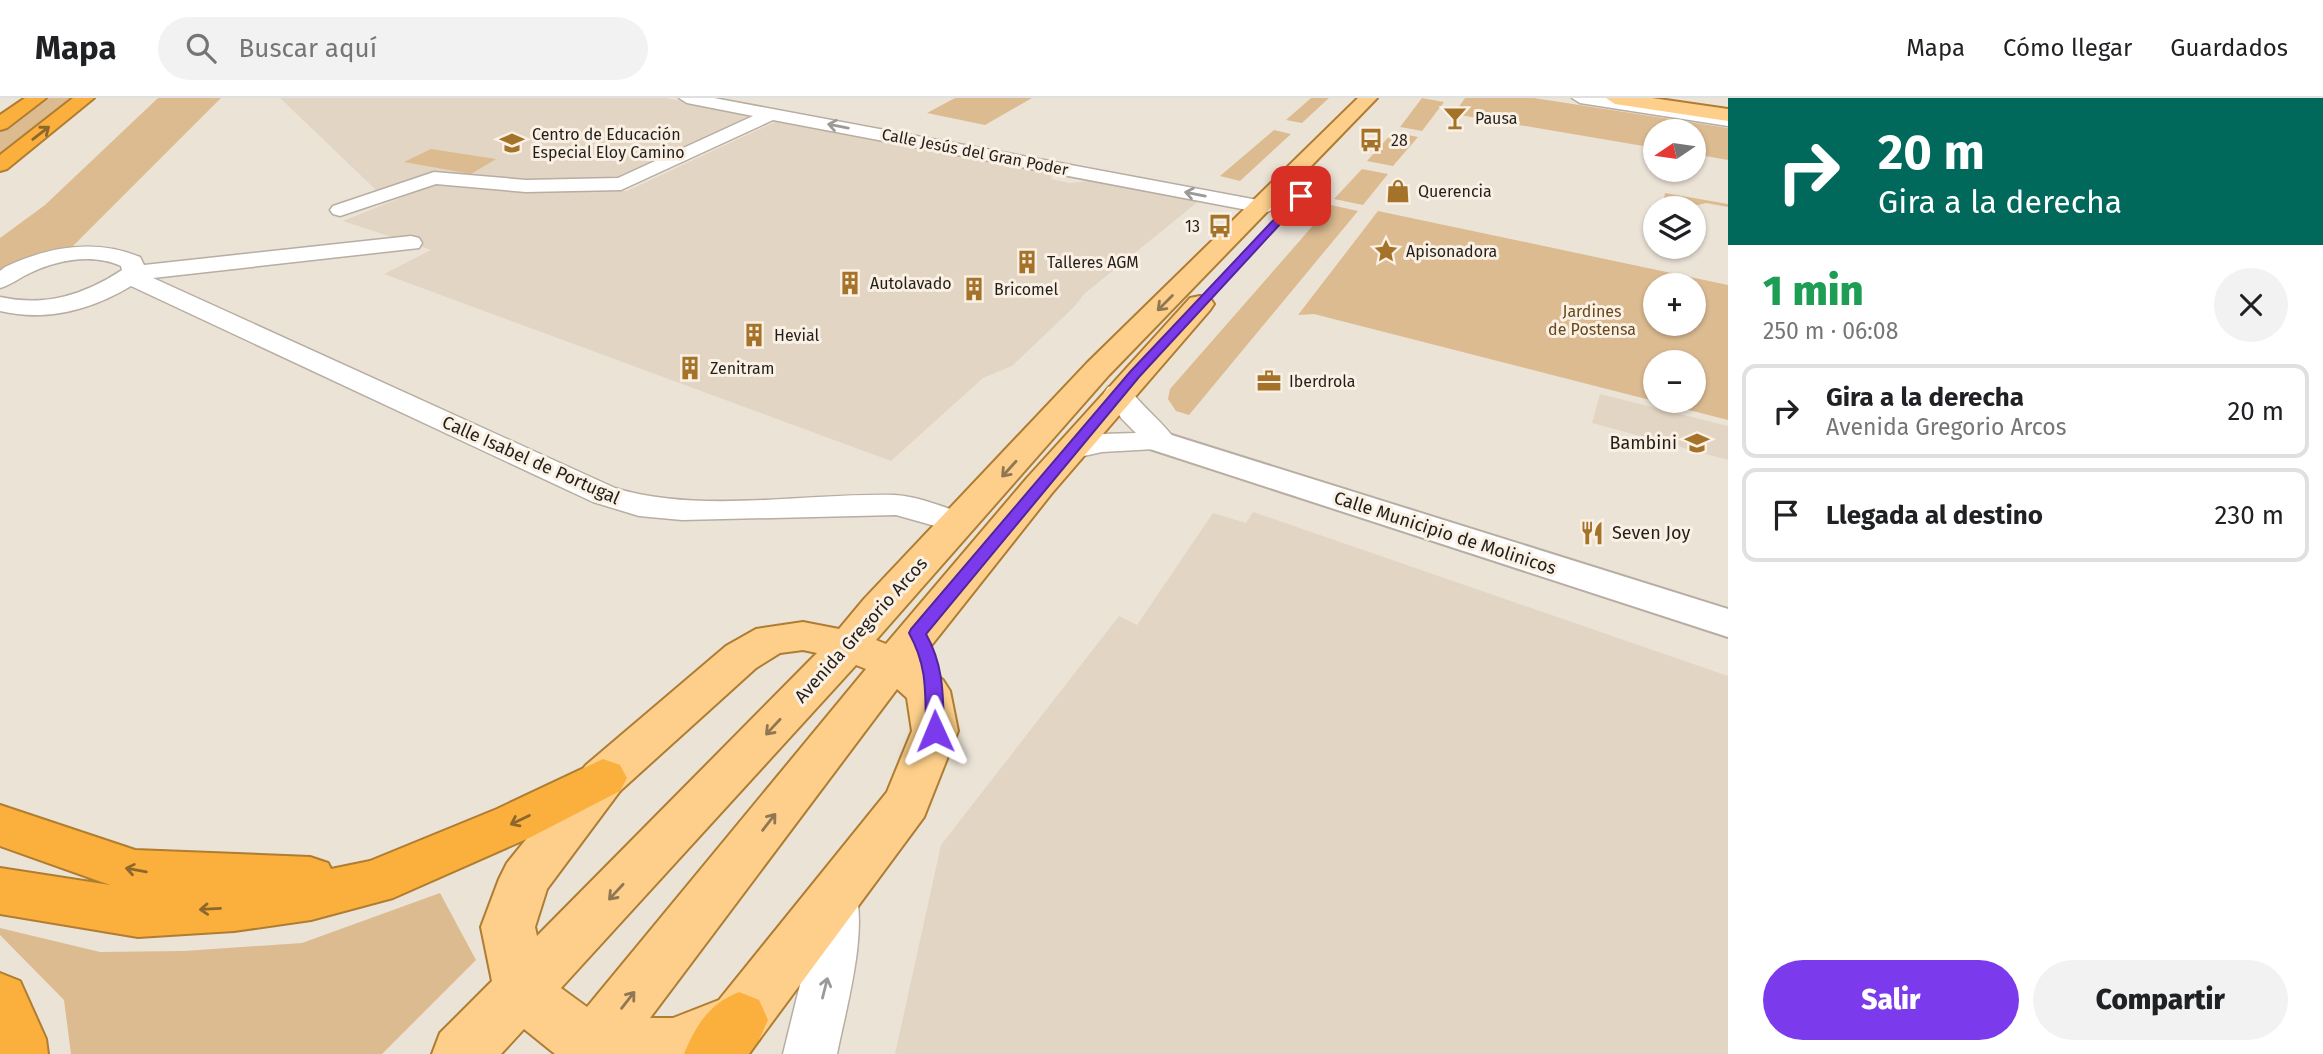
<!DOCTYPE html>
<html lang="es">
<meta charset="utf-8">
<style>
:root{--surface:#fff;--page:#f2f2f2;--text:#202124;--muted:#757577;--line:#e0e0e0;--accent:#7c3aed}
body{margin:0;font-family:"Fira Sans",sans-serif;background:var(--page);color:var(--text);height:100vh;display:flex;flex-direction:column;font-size:26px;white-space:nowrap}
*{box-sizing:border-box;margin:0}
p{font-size:23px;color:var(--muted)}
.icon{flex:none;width:38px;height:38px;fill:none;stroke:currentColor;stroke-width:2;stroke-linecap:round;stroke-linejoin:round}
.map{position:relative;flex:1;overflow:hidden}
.drawer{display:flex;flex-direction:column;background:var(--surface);width:595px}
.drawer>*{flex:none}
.hud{background:#00695c;color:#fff;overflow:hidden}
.needle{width:46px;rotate:257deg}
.tools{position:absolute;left:1643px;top:21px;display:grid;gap:14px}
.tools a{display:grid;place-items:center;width:63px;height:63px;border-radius:50%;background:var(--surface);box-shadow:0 2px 5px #0004;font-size:35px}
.pin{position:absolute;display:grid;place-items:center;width:60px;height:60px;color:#fff;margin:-30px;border-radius:14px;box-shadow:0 4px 10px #0006}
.me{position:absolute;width:77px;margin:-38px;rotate:359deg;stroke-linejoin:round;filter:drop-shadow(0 0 5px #0008)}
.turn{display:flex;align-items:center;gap:24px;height:147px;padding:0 35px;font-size:32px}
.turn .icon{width:91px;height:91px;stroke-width:2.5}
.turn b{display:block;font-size:49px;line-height:60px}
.round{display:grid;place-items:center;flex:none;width:74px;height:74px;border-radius:37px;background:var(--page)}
.headline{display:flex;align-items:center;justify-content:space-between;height:119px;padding:0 35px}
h1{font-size:42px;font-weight:800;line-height:52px;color:#1e9e55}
.button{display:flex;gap:14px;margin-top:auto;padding:14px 35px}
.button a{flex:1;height:80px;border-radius:42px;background:var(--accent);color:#fff;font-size:28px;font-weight:800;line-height:80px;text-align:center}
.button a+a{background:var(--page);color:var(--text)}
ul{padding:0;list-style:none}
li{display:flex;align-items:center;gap:21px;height:94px;margin:0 14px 10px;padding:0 21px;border:4px solid var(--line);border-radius:14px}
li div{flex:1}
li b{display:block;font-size:26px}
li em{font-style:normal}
header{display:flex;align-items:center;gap:42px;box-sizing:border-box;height:98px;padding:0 35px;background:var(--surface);border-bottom:2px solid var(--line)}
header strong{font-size:33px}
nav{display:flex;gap:38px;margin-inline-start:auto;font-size:24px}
.search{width:490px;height:63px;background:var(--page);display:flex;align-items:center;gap:18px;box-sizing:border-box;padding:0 24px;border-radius:38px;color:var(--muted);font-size:26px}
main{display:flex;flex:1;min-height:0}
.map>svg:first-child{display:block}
.built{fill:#e3d5c3}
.green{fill:#dcbb91;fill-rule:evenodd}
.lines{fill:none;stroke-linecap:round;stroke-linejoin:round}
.minor-casing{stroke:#b7ada2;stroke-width:3}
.tertiary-casing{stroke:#b7ada2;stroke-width:4}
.primary-casing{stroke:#af7d31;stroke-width:4}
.motorway-casing{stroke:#af7d31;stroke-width:4}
.minor{fill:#fff;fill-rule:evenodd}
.tertiary{fill:#fff;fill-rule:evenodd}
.primary{fill:#fdcf8b;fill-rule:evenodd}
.motorway{fill:#fbaf3d;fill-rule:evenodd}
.oneway{stroke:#9c9a98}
.oneway2{stroke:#8e672c}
.oneway3{stroke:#907753}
.route{fill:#7c3aed;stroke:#51269a;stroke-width:2}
.labels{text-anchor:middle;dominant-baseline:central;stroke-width:6;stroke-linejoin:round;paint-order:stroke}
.far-poi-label{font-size:16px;fill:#221f1b;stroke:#faf0e4;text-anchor:start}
.far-street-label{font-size:16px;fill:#221f1b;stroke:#faf0e4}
.far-park-label{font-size:16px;fill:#67481d;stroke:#faf0e4}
.poi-label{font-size:18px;fill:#221f1b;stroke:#faf0e4;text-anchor:end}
.street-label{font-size:18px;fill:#221f1b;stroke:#faf0e4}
</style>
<header>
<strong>Mapa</strong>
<div class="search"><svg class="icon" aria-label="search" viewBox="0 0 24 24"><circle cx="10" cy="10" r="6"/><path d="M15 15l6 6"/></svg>Buscar aquí</div>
<nav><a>Mapa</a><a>Cómo llegar</a><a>Guardados</a></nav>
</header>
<main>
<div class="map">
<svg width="1728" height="956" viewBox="0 0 1728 956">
<rect width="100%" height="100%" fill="#ece3d7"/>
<path class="built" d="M280,0H666L753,17L616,84L542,85L424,79L376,92Z
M779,22L1053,74L1051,81L1069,85L1098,82L1199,103L1084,196L1074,209L1012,268L983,280L891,363L384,176L431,152L343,123L435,86L627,93Z
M1600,296L1728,328V362L1592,325Z
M1253,414L1728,578V956H895L941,747L1119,518L1137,527L1213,415L1246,425Z"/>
<path class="green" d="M49,0H75L0,55V34Z
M158,0H221L63,158L0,183V140L45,107Z
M955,0H1032L985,27L927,15Z
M1311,0H1329L1302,25L1286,22Z
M1422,0L1444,4L1422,33L1400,29Z
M1465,0H1534L1728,30V62L1694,56V33H1656L1655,50L1454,16Z
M1274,32L1291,36L1240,83L1220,78Z
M1393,34L1418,39L1393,68L1367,63Z
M431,51L496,61L471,76L404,64Z
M1362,71L1388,76L1363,107L1334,101Z
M1665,95L1728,106V109L1706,105L1686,110L1663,107Z
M1331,107L1358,113L1189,317L1176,313L1168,301L1170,291Z
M1378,113L1728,187V322L1314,216L1298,217ZM1656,187H1694V226H1656ZM1656,264H1694V303H1656Z
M440,795L476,862L382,956H71L64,902L0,837V830L100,854L184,853L302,845Z"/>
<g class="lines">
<g class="minor-casing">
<path id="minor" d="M679,0H714L1263,103L1270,105L1273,109L1270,113L1263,115L773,22L621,92L526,94L436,86L340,118L333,116L330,112L333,108L434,74L526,82L618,80L753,18L687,5Z
M1572,0H1613L1728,18V28L1580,5Z
M411,138L419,140L422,145L419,150L153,180L615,390C698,416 806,395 894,397C919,398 947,411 972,418L976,425L972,432L960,435L896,417L682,422L639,418L593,404L131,188C91,212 46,224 0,213V199C45,209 84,197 122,172L121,168C92,155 57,162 30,175C19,180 11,187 0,190V173L5,169C48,149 94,140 140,159L144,167Z
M1118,287L1128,289C1142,309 1163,324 1177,344L1173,350L1102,354L1070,361L1059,358L1055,352L1059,346L1102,336L1136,335L1122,321L1104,295L1108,289Z
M835,777L852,783C871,825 846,910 837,956H783L807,858L811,798L818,783Z"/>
</g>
<g class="tertiary-casing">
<path id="tertiary" d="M1162,334L1728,511V539L1150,351L1146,344L1150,337Z"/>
</g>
<g class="primary-casing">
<path id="primary" d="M1358,0H1377L1109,277L876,542L886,546L1027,380L1190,200L1200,198L1210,200L1214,206L1210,212L1052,395L919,563L943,582L950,593L958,633L924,719L759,942L725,956H555L524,931L501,956H432L440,935L492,883L481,829L499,781L507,765L586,667L726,548L756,531L803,524L839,531L864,501L1087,265ZM803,552L817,555L537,838L535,829L547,791L620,693L756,570L780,555ZM856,567L866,571L587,909L561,890ZM897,591L907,600L912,633L887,694L719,902L673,920H650Z
M1606,0H1652L1728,11V23L1615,6Z"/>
</g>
<g class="motorway-casing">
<path id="motorway" d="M25,0H46L7,30L0,32V17Z
M73,0H94L7,71L0,73V57Z
M603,661L620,667L627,680L620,693L531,739L393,800L311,822L234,833L138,839L0,816V770L110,787L0,748V707L135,752L310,759L328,765L331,771L370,763L497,711Z
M0,875L20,883L46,941L48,956H0Z
M739,894L759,902L768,922L759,942L749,956H684C696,927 709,906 739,894Z"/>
</g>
<use href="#minor" class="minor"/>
<use href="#tertiary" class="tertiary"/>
<use href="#primary" class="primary"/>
<use href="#motorway" class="motorway"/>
</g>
<defs><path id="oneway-shaft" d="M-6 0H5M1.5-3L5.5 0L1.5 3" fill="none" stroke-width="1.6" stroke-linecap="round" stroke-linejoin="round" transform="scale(1.75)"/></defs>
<g class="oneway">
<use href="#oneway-shaft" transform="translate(838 28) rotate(-169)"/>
<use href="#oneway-shaft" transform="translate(1195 96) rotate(-169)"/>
<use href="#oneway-shaft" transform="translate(825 890) rotate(-76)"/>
</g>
<g class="oneway2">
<use href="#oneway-shaft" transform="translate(41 35) rotate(-38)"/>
<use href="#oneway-shaft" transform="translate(520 722) rotate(154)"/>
<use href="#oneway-shaft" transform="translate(136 772) rotate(-170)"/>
<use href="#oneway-shaft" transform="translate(210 811) rotate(177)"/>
</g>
<g class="oneway3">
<use href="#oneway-shaft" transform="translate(1165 205) rotate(135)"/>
<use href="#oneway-shaft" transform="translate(1009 371) rotate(132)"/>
<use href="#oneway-shaft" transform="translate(773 629) rotate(133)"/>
<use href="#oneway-shaft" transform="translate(769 724) rotate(-52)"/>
<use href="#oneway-shaft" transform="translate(616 794) rotate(133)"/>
<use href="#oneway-shaft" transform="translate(628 902) rotate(-52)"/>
</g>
<path class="route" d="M1298,96L1306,98L1139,279L926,536C944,568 943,597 944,633L942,638H928L926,633C925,595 928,569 909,535L911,531L1130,274Z"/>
<defs>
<g id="bar-bare" transform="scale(1.89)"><path d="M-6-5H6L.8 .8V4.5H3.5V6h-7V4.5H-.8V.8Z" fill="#a47229" stroke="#faf0e4" stroke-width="2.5" paint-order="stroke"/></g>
<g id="bus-bare" transform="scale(1.89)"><path d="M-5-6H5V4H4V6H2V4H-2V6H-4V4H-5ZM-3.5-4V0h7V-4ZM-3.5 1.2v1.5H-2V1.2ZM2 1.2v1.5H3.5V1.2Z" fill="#a47229" stroke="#faf0e4" stroke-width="2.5" paint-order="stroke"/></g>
<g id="school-bare" transform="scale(1.89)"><path d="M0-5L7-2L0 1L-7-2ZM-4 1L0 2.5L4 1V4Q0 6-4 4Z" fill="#a47229" stroke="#faf0e4" stroke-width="2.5" paint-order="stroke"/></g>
<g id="shop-bare" transform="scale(1.89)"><path d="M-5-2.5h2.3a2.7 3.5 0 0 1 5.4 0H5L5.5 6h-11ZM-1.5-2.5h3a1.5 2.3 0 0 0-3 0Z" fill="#a47229" stroke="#faf0e4" stroke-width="2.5" paint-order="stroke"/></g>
<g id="sight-bare" transform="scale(1.89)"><path d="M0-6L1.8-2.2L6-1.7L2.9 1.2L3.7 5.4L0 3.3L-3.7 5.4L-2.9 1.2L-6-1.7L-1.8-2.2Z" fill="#a47229" stroke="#faf0e4" stroke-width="2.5" paint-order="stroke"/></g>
<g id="building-bare" transform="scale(1.89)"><path d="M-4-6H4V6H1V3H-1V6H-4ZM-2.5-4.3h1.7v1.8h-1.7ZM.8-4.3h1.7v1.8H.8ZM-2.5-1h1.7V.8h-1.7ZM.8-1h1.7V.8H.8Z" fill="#a47229" stroke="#faf0e4" stroke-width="2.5" paint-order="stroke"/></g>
<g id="office-bare" transform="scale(1.89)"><path d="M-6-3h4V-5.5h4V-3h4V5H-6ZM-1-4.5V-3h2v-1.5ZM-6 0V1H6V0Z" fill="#a47229" stroke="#faf0e4" stroke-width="2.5" paint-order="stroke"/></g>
<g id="restaurant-bare" transform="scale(1.89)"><path d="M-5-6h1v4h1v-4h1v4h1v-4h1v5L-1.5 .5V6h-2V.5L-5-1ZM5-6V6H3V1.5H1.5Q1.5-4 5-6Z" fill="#a47229" stroke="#faf0e4" stroke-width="2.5" paint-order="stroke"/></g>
</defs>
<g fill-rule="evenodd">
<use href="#bar-bare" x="1455" y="20"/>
<use href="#bus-bare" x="1371" y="42"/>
<use href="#school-bare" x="512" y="45"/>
<use href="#shop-bare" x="1398" y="93"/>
<use href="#bus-bare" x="1220" y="128"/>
<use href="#sight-bare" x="1386" y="153"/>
<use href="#building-bare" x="1027" y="164"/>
<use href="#building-bare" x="850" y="185"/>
<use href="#building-bare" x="974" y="191"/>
<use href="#building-bare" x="754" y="237"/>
<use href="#building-bare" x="690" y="270"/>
<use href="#office-bare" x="1269" y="283"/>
<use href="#school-bare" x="1697" y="345"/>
<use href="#restaurant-bare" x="1592" y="435"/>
</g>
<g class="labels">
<g class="far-poi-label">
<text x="1475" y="20">Pausa</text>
<text x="532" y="36">Centro de Educación<tspan x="532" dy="18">Especial Eloy Camino</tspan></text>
<text x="1391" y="42">28</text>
<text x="1418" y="93">Querencia</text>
<text x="1200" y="128" text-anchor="end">13</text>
<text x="1406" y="153">Apisonadora</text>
<text x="1047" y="164">Talleres AGM</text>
<text x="870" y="185">Autolavado</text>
<text x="994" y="191">Bricomel</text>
<text x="774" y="237">Hevial</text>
<text x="710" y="270">Zenitram</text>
<text x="1289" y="283">Iberdrola</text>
</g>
<g class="far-street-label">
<text transform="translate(975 54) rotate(11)">Calle Jesús del Gran Poder</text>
</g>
<g class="far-park-label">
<text x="1592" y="213">Jardines<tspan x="1592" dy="18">de Postensa</tspan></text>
</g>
<g class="poi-label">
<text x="1677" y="345">Bambini</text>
<text x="1612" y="435" text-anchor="start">Seven Joy</text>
</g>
<g class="street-label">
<text transform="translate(531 362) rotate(24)">Calle Isabel de Portugal</text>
<text transform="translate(1445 435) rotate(18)">Calle Municipio de Molinicos</text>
<text transform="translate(861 532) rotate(-48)">Avenida Gregorio Arcos</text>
</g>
</g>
</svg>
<div class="tools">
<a><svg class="needle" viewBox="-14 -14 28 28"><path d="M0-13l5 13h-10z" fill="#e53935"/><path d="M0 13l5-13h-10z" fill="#757577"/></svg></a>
<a><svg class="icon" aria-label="layers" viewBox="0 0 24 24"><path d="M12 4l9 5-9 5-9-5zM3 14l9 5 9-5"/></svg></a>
<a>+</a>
<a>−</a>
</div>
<div class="pin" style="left:1301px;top:98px;background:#d93025"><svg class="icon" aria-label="arrive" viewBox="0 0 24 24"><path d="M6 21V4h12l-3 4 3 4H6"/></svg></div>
<svg class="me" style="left:935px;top:633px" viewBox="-20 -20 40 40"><path d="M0-17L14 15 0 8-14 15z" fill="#7c3aed" stroke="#fff" stroke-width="4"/></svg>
</div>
<section class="drawer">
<div class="hud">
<div class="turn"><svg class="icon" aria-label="right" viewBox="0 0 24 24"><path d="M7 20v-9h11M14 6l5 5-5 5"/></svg><div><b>20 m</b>Gira a la derecha</div></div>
</div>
<div class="headline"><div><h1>1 min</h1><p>250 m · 06:08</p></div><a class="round"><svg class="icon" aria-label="close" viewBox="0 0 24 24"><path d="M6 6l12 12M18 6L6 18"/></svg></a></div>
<ul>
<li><svg class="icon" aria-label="right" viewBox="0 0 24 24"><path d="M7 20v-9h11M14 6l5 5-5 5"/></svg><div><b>Gira a la derecha</b><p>Avenida Gregorio Arcos</p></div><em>20 m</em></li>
<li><svg class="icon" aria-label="arrive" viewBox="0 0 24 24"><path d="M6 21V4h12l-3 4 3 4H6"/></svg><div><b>Llegada al destino</b></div><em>230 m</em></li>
</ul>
<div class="button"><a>Salir</a><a>Compartir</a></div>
</section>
</main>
